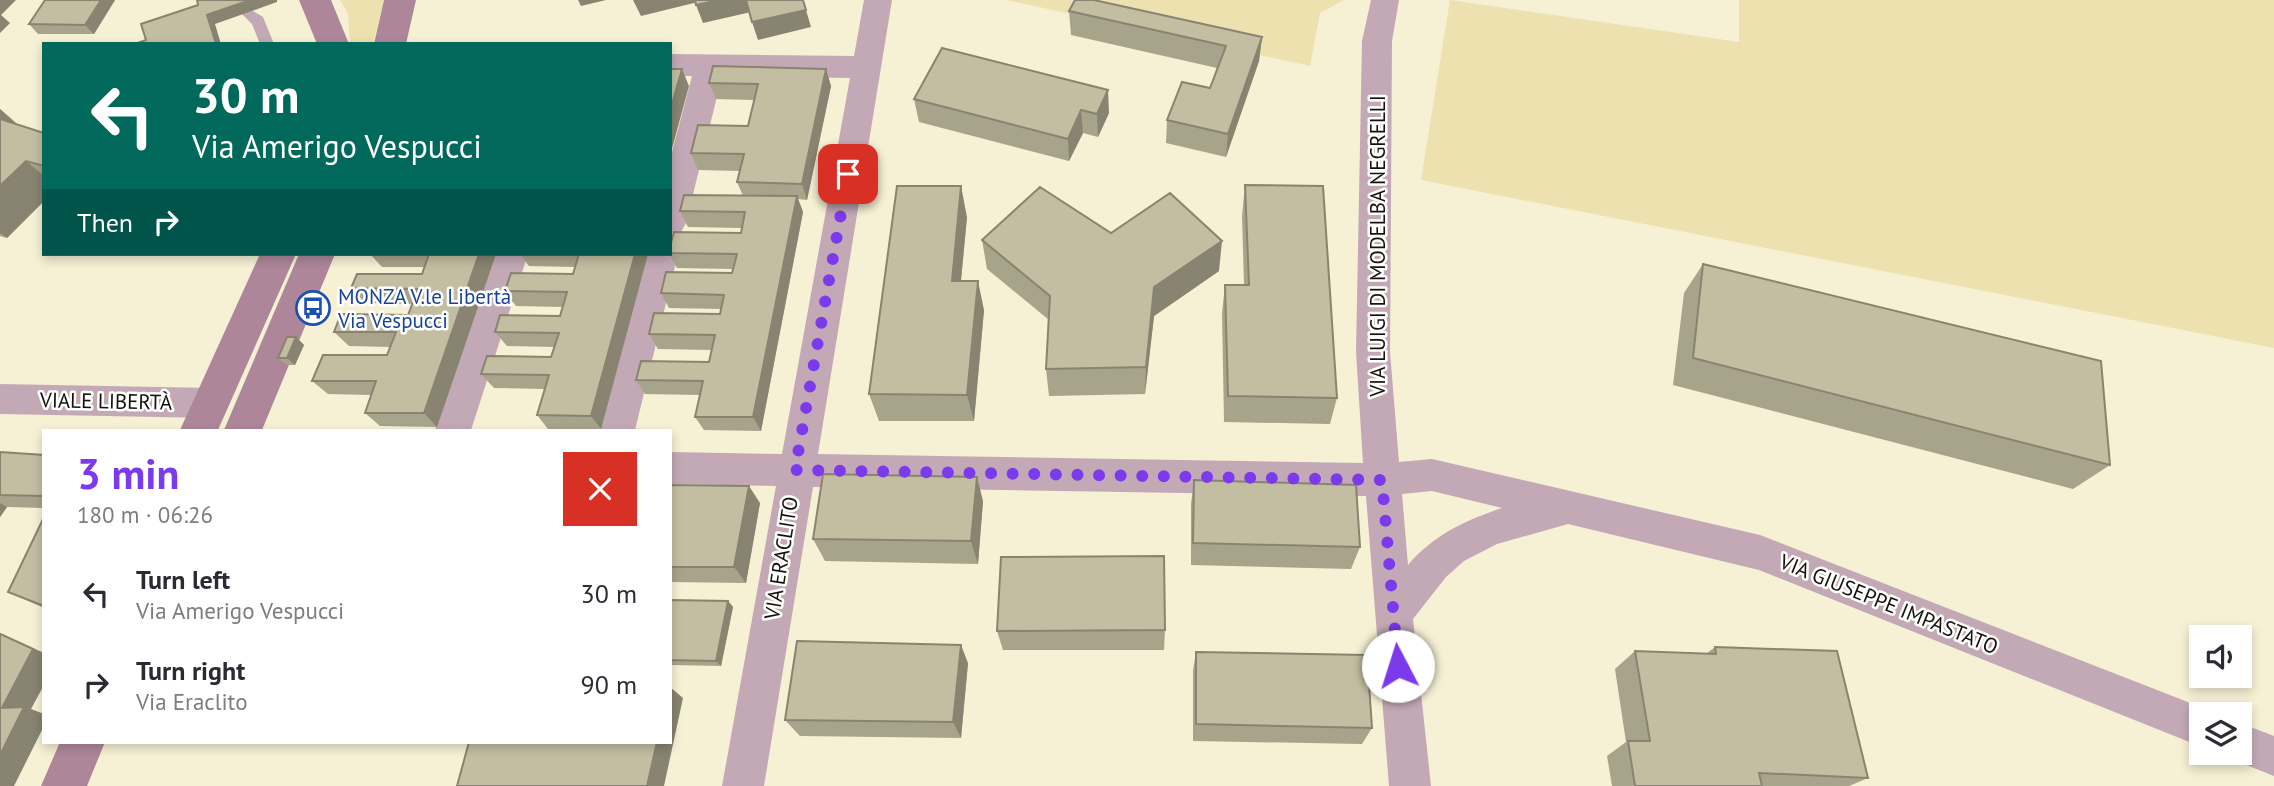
<!DOCTYPE html>
<meta charset="utf-8">
<style>
:root{--surface:#fff;--page:#f7f7f7;--text:#2b2b33;--muted:#7c7c81;--accent:#7c3aed}
body{margin:0;font-family:"PT Sans",sans-serif;background:var(--page);color:var(--text);height:100vh;display:flex;flex-direction:column;font-size:26px;white-space:nowrap}
*{box-sizing:border-box;margin:0}
p{font-size:23px;color:var(--muted)}
.icon{flex:none;width:38px;height:38px;fill:none;stroke:currentColor;stroke-width:2;stroke-linecap:round;stroke-linejoin:round}
.map{position:relative;flex:1;overflow:hidden}
.side{position:absolute;left:42px;top:429px;width:630px;height:315px;display:flex;flex-direction:column;background:var(--surface);border-radius:0px;box-shadow:0 4px 10px #0003}
.side>*{flex:none}
.banner{position:absolute;left:42px;top:42px;width:630px;height:214px;border-radius:0px;box-shadow:0 4px 10px #0003;background:#00695c;color:#fff;overflow:hidden}
.buttons{position:absolute;left:2189px;top:625px;display:grid;gap:14px}
.buttons a{display:grid;place-items:center;width:63px;height:63px;border-radius:0px;background:var(--surface);box-shadow:0 4px 10px #0003;font-size:35px}
.pin{position:absolute;display:grid;place-items:center;width:60px;height:60px;color:#fff;margin:-30px;border-radius:14px;box-shadow:0 4px 10px #0006}
.me{position:absolute;width:77px;margin:-38px;rotate:355deg;stroke-linejoin:round;filter:drop-shadow(0 0 5px #0008)}
.turn{display:flex;align-items:center;gap:24px;height:147px;padding:0 35px;font-size:32px}
.turn .icon{width:91px;height:91px;stroke-width:2.5}
.turn b{display:block;font-size:49px;line-height:60px}
.then{display:flex;align-items:center;height:66px;padding:0 35px;background:#0003;gap:14px;font-size:26px}
.round{display:grid;place-items:center;flex:none;width:74px;height:74px;border-radius:0px;background:var(--page)}
.summary{display:flex;align-items:center;justify-content:space-between;height:119px;padding:0 35px}
h1{font-size:42px;font-weight:800;line-height:52px;color:var(--accent)}
ul{padding:0;list-style:none}
li{display:flex;align-items:center;gap:21px;height:91px;padding:0 35px}
li div{flex:1}
li b{display:block;font-size:26px}
li em{font-style:normal}
.map>svg:first-child{display:block}
.green{fill:#ede1b0}
.lines{fill:none;stroke-linecap:round;stroke-linejoin:round}
.lane{fill:#c3a9b5;fill-rule:evenodd}
.street{fill:#c3a9b5;fill-rule:evenodd}
.secondary{fill:#ad8799;fill-rule:evenodd}
.wall{fill:#a8a38b}
.shaded-wall{fill:#888471}
.building{fill:#c3bda2;stroke:#888471;stroke-width:2}
.route{stroke:#7c3aed;stroke-width:12;stroke-dasharray:0 21.6}
.labels{text-anchor:middle;dominant-baseline:central;stroke-width:5;stroke-linejoin:round;paint-order:stroke}
.street-label{font-size:21px;fill:#151209;stroke:#fff}
.transit-label{font-size:21px;fill:#164399;stroke:#fff;text-anchor:start}
</style>
<div class="map">
<svg width="2274" height="786" viewBox="0 0 2274 786">
<rect width="100%" height="100%" fill="#f6f0d5"/>
<path class="green" d="M340,0H384L373,44H350L348,14Z
M1007,0H1344L1320,13L1310,66Z
M1450,0L1739,42V0H2274V348L1421,180Z"/>
<g class="lines">
<path class="lane" d="M248,8L263,17L274,44H260L252,24L241,13Z"/>
<path class="street" d="M864,0H892L818,454L1363,463L1356,352L1362,41L1371,0H1399L1392,41L1390,352L1399,462L1432,459L1760,535L2216,713L2202,714V747L1759,570L1568,524L1497,544L1464,561L1446,577L1413,619L1431,786H1389L1366,496L813,487L764,786H722L776,486L670,484V452L782,454L850,78L722,76L686,223L681,232L670,236V160L692,76H670V54L854,56ZM1432,491L1502,508C1466,520 1433,535 1408,565L1402,494Z
M670,244L678,254L635,430H599L646,254H670Z
M496,254H528L471,430H435Z
M0,384L212,388L224,392L230,403L224,414L212,418L0,414Z
M2240,723L2274,736V776L2226,757L2224,752H2240Z"/>
<path class="secondary" d="M299,0H331L349,44H317Z
M384,0H416L406,44H374Z
M260,254H296L218,430H180Z
M299,254H335L262,430H224Z
M60,742H105L87,786H41Z"/>
</g>
<path class="wall" d="M115,0L94,34H38L29,24Z
M1069,11L1262,37L1259,61L1226,157L1166,143L1167,120L1210,88L1217,68L1071,35Z
M942,48L1109,113L1098,137L1083,133L1069,161L919,122L914,99Z
M826,69L831,86L807,200L798,199L803,212L761,431L704,430L695,417L700,395L645,394L636,380L709,362L712,350L658,349L649,334L720,314L721,309L669,308L661,293L732,273L733,269L677,268L669,254H670V247L741,233L742,228L688,227L680,211L743,196L737,182L740,171L698,170L691,153L748,126L754,100L716,99L709,83Z
M0,109L18,125L44,133V201L7,238L0,236Z
M1245,185L1337,398L1330,424L1224,422L1222,313L1225,285H1244L1242,216Z
M967,217L961,281L984,310L974,421H879L869,394Z
M1111,233L1219,271L1154,316L1145,394L1049,396L1046,369L1049,320L987,269L982,240Z
M370,254H496L437,427L380,426L365,413L371,395L328,394L312,381L387,355L391,347L349,346L334,332L408,315L412,304L365,303L351,288L422,274L424,267H382Z
M520,254H648L601,429H548L537,415L545,389L494,388L481,374L551,357L554,347L507,346L495,332L560,316L563,307L516,306L505,291L573,274L575,267L529,266Z
M1703,264L2110,465L2073,489L1673,385L1684,293Z
M296,337L304,345L295,365H287L278,358Z
M0,452L44,455V508L7,507L0,517Z
M1194,480L1360,547L1351,569L1191,565V504Z
M670,485L760,503L746,583L670,582Z
M983,501L978,564L825,561L813,539Z
M44,517V608L8,592Z
M670,600L728,601L733,607L721,666L670,665Z
M1165,630L1164,650H1003L997,631Z
M1715,647L1868,778L1849,786H1612L1607,756L1626,742L1615,669L1635,651L1706,654Z
M1196,652L1372,728L1362,744L1193,741V670Z
M968,663L961,738L800,736L785,720Z"/>
<path class="shaded-wall" d="M0,0H16L1,15L10,23L0,33Z
M101,0H115L94,34L85,25Z
M250,0H277V2L215,24L221,44H216L207,15Z
M578,0H606L581,6Z
M633,0H697L698,2L641,16Z
M719,0H747L751,12L703,23L696,5Z
M803,0L811,27L758,40L752,22Z
M1262,37L1259,61L1226,157L1228,134Z
M682,69L689,86L670,156V111Z
M826,69L831,86L807,200L802,184Z
M1108,90L1109,113L1098,137L1097,114Z
M0,109L24,130L0,126Z
M1081,110L1083,133L1069,161L1068,139Z
M26,161L44,176V201L7,238L0,233V186Z
M961,186L967,217L958,310L952,281Z
M797,196L803,212L761,431L753,417Z
M1222,241L1219,271L1154,316L1145,394L1146,367L1154,287Z
M479,254H496L437,427L424,413Z
M635,254H648L601,429L591,416Z
M978,281L984,310L974,421L967,395Z
M296,337L304,345L295,365L287,358Z
M977,477L983,501L978,564L971,541Z
M749,486L760,503L746,583L734,567Z
M0,503L7,507L0,517Z
M728,601L733,607L721,666L716,661Z
M0,633L44,653V685L31,709L44,714V726L14,786H0V755L2,708Z
M961,645L968,663L961,738L953,722Z
M670,687L683,698L664,786H647L657,742H670Z"/>
<path class="building" d="M45,0H101L85,25L29,24Z
M197,0H250L207,15L216,44H135L146,40L141,24L198,5Z
M695,0H719L696,5Z
M746,0H803L806,10L752,22Z
M1075,0H1094L1262,37L1228,134L1167,120L1182,82L1210,88L1226,46L1069,11Z
M942,48L1108,90L1097,114L1081,110L1068,139L914,99Z
M713,66L826,69L802,184L737,182L744,154L691,153L698,125L748,126L758,84L709,83Z
M670,69H682L670,111Z
M0,119L44,133V166L26,161L0,186Z
M1245,185L1323,186L1337,398L1228,396L1225,285H1249Z
M897,186H961L952,281H978L967,395L869,394Z
M1040,187L1111,233L1170,193L1222,241L1154,287L1146,367L1046,369L1050,296L982,240Z
M684,195L797,196L753,417H695L703,381L636,380L641,361L709,362L715,335L649,334L654,313L720,314L724,295L661,293L666,272L732,273L737,254L670,253V247L674,232L741,233L745,212L680,211Z
M429,254H479L424,413H365L376,381H312L323,355H387L396,332H334L341,314L408,315L418,289L351,288L357,274H422Z
M579,254H635L591,416L537,415L549,375L481,374L487,356L551,357L559,333L495,332L500,315L560,316L567,292L505,291L511,273L573,274Z
M1703,264L2101,361L2110,465L1693,358Z
M287,337H296L287,358H278Z
M0,452L44,455V496L0,495Z
M823,474L977,477L971,541L813,539Z
M1194,480L1356,485L1360,547L1193,543Z
M670,485L749,486L734,567H670Z
M44,517V606L8,592Z
M1164,556L1165,630L997,631L1001,557Z
M670,600L728,601L716,661L670,660Z
M0,634L33,649L2,708L24,707L0,755Z
M797,641L961,645L953,722L785,720Z
M1715,647L1837,651L1868,778L1759,773L1762,786H1635L1628,741H1650L1635,651L1716,654Z
M1196,652L1367,655L1372,728L1196,724Z
M469,742H657L647,786H457Z"/>
<g class="lines">
<path class="route" d="M848,174L795,470L1382,480L1398,666"/>
</g>
<defs>
<g id="bus-ring" transform="scale(1.75)"><circle r="9.5" fill="#fff" stroke="#1a4fb4" stroke-width="1.5"/><path d="M-5-6H5V4H4V6H2V4H-2V6H-4V4H-5ZM-3.5-4V0h7V-4ZM-3.5 1.2v1.5H-2V1.2ZM2 1.2v1.5H3.5V1.2Z" fill="#1a4fb4"/></g>
</defs>
<g fill-rule="evenodd">
<use href="#bus-ring" x="313" y="308"/>
</g>
<g class="labels">
<g class="street-label">
<text transform="translate(1377 246) rotate(-90)">VIA LUIGI DI MODELBA NEGRELLI</text>
<text transform="translate(106 401) rotate(1)">VIALE LIBERTÀ</text>
<text transform="translate(781 558) rotate(-81)">VIA ERACLITO</text>
<text transform="translate(1889 604) rotate(22)">VIA GIUSEPPE IMPASTATO</text>
</g>
<g class="transit-label">
<text x="338" y="296">MONZA V.le Libertà<tspan x="338" dy="24">Via Vespucci</tspan></text>
</g>
</g>
</svg>
<div class="buttons">
<a><svg class="icon" aria-label="sound" viewBox="0 0 24 24"><path d="M4 9h4l5-4v14l-5-4H4zM17 9q2 3 0 6"/></svg></a>
<a><svg class="icon" aria-label="layers" viewBox="0 0 24 24"><path d="M12 4l9 5-9 5-9-5zM3 14l9 5 9-5"/></svg></a>
</div>
<div class="pin" style="left:848px;top:174px;background:#d93025"><svg class="icon" aria-label="arrive" viewBox="0 0 24 24"><path d="M6 21V4h12l-3 4 3 4H6"/></svg></div>
<svg class="me" style="left:1398px;top:666px" viewBox="-20 -20 40 40"><circle r="19" fill="#fff"/><path d="M0-13L10 11 0 6-10 11z" fill="#7c3aed"/></svg>
<div class="banner">
<div class="turn"><svg class="icon" aria-label="left" viewBox="0 0 24 24"><path d="M17 20v-9H6M10 6l-5 5 5 5"/></svg><div><b>30 m</b>Via Amerigo Vespucci</div></div>
<div class="then">Then<svg class="icon" aria-label="right" viewBox="0 0 24 24"><path d="M7 20v-9h11M14 6l5 5-5 5"/></svg></div>
</div>
<section class="side">
<div class="summary"><div><h1>3 min</h1><p>180 m · 06:26</p></div><a class="round" style="background:#d93025;color:#fff"><svg class="icon" aria-label="close" viewBox="0 0 24 24"><path d="M6 6l12 12M18 6L6 18"/></svg></a></div>
<ul>
<li><svg class="icon" aria-label="left" viewBox="0 0 24 24"><path d="M17 20v-9H6M10 6l-5 5 5 5"/></svg><div><b>Turn left</b><p>Via Amerigo Vespucci</p></div><em>30 m</em></li>
<li><svg class="icon" aria-label="right" viewBox="0 0 24 24"><path d="M7 20v-9h11M14 6l5 5-5 5"/></svg><div><b>Turn right</b><p>Via Eraclito</p></div><em>90 m</em></li>
</ul>
</section>
</div>
